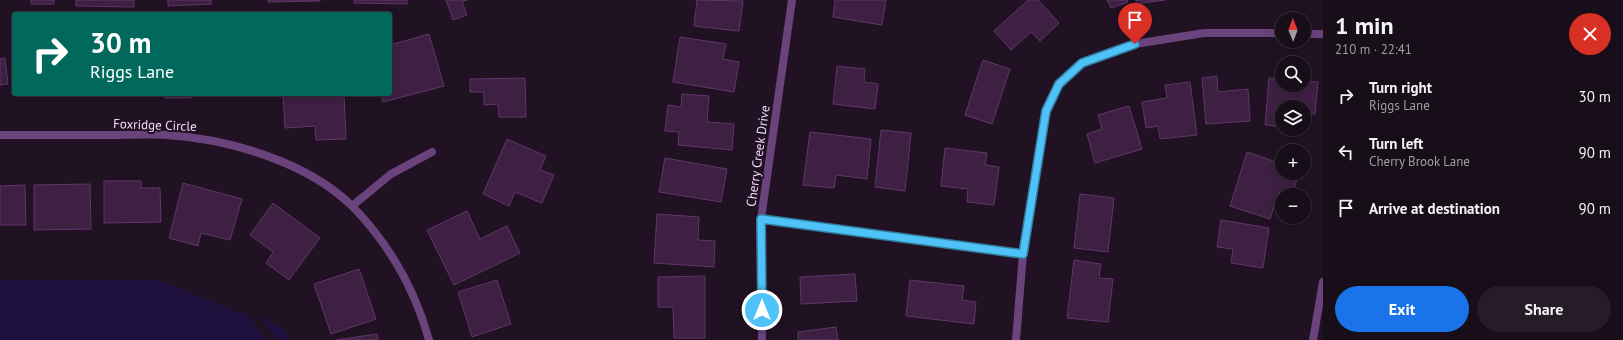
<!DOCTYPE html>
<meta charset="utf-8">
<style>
:root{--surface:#180e1a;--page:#251c27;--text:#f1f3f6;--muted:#9f9ca2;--line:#362e39;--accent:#1a73e8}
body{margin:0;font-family:"PT Sans",sans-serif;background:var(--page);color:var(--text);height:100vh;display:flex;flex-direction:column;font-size:15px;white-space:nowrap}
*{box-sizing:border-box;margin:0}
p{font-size:13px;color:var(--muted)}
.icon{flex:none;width:22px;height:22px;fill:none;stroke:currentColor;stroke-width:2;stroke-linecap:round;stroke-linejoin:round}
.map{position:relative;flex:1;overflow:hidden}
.details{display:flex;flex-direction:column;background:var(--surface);width:300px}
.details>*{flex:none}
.banner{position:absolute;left:12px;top:12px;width:380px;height:84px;border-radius:4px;box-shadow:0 2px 10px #0003,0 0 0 1px var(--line);background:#00695c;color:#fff;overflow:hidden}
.needle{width:26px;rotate:359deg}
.tools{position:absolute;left:1275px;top:12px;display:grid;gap:8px}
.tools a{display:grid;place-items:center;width:36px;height:36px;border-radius:50%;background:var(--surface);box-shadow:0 2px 10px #0003,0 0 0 1px var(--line);font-size:20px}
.pin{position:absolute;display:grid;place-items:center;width:34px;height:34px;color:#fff;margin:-41px -17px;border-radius:50% 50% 50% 0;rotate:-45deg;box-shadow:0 0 4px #0007}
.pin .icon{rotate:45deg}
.me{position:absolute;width:44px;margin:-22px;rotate:0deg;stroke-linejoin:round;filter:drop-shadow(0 0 3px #0008)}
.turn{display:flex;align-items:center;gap:14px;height:84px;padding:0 12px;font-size:18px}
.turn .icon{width:52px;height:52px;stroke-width:2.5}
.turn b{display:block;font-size:28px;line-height:34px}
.round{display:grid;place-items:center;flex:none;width:42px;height:42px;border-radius:21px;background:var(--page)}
.summary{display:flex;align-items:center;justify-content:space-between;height:68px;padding:0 12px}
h1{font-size:24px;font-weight:700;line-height:30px}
.action{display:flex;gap:8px;margin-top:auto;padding:8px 12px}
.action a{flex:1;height:46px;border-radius:24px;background:var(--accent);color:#fff;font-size:16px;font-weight:700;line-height:46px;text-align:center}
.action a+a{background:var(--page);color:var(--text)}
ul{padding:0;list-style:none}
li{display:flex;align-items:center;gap:12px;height:56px;padding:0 12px}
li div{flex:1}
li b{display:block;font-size:15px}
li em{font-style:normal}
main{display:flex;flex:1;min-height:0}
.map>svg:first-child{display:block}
.water{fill:#1e113d}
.building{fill:#3d2042;stroke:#63356b}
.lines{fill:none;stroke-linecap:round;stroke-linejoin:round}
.street{stroke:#6b437c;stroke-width:8}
.route-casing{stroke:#337fa1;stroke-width:10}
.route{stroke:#4fc3f7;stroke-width:7}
.labels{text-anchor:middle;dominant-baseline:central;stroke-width:4;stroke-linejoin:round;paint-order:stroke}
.street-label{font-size:13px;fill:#f2d9fa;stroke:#201223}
</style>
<main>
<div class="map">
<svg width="1323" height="340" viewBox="0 0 1323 340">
<rect width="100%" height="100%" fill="#201223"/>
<path class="water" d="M0,280H157L249,316L266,340H0Z
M259,315L285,330L290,340H276Z"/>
<path class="building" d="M31,0H54V4H31Z
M76,0H134V7L76,6Z
M168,0H211V4L168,6Z
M268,0H320V1L268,2Z
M354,0H407V4L354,3Z
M446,0H467L462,2L467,15L453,20Z
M697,0L743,1L739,31L694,26Z
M835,0H886L882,25L833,17Z
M1028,0H1038L1059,23L1040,41L1031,32L1011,50L994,31Z
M1107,0H1127L1128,2L1111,8Z
M1136,0H1165L1136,4Z
M429,34L444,86L383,102L381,94H390V45Z
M680,37L726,44L723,59L739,62L734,92L673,82Z
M5,58L8,84L0,85V59Z
M983,60L1010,69L992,124L965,115Z
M837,66L865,69L864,82L878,84L875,109L833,104Z
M1217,76L1218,92L1248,89L1250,121L1206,124L1202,78Z
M525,78L526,117H499L498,104L484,105V92H470V79Z
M1269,78L1282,79V85H1304V81L1318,82L1315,114L1304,113V107H1282V127L1265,125Z
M1190,82L1197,135L1160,139L1158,126L1146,128L1142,102L1167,98L1165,85Z
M32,94H57L32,95Z
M164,94H191V98H165Z
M283,94H344L346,139L316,140L315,126L285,128Z
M682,94L709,96L707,122L734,124L732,150L678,145L679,132L665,131L668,105L681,107Z
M1129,106L1142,149L1095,163L1087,134L1102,129L1098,115Z
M881,130L911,133L905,191L875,187Z
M810,132L871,139L867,179L836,175L834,188L803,185Z
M507,139L546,156L540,170L554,175L542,203L515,192L509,206L483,194Z
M945,148L987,153L985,165L999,167L994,205L967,202L968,189L941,186Z
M1247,152L1282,164V173H1299L1292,195L1279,192L1270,219L1230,206Z
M665,158L727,169L721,202L659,192Z
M104,181H141V188H160L161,222L104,223Z
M183,183L242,199L230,240L201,233L198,246L169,238Z
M90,184L91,229L34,230V185Z
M25,185L26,225H0V186Z
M1080,194L1114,198L1108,252L1074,248Z
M273,203L320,238L289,280L266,263L273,252L250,235Z
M467,211L480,239L507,226L520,253L454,285L427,230Z
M657,214L699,217L698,240L715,241L714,267L654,263Z
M1221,220L1269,228L1263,268L1231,263L1233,249L1217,247Z
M1074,260L1101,264L1099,278L1113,279L1108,322L1067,318Z
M359,269L376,319L331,334L314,284Z
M855,274L857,301L801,304L800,277Z
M705,276V338H674L673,307H658V277Z
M497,280L511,324L472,337L458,292Z
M910,280L964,286L962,300L976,302L974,324L906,316Z
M836,327L838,340H798V332Z
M377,334L378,340H336Z"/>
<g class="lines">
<path class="street" d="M1304,34H1323
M0,135C37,135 75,135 112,135C130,135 149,134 167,135C229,139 308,162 353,207C389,244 415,290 429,340
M352,206L391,174L432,152
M761,219L1023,254
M762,340L761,219L792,0
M1016,340L1023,254L1046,111L1059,84L1082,63L1135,44L1204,33H1282
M1313,340L1323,282"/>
</g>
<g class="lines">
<g class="route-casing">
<path id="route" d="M762,310L761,219L1023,254L1046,111L1059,84L1082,63L1135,44"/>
</g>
<use href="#route" class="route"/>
</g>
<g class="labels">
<g class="street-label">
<text transform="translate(155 125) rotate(2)">Foxridge Circle</text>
<text transform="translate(758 156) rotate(-82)">Cherry Creek Drive</text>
</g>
</g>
</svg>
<div class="tools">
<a><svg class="needle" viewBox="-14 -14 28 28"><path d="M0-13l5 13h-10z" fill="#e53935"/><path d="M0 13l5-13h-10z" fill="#9f9ca2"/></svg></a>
<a><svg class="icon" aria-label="search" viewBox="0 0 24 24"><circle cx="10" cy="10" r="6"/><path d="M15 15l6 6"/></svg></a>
<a><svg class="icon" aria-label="layers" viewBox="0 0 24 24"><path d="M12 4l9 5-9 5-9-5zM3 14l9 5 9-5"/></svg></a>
<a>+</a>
<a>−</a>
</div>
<div class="pin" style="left:1135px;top:44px;background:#d93025"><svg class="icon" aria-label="arrive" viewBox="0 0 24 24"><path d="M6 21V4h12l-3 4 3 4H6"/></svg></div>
<svg class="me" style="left:762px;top:310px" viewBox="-20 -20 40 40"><circle r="17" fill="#4fc3f7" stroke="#fff" stroke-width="3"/><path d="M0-11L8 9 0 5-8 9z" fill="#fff"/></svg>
<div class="banner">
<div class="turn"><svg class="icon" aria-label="right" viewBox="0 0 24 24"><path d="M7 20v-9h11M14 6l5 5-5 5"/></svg><div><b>30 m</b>Riggs Lane</div></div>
</div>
</div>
<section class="details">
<div class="summary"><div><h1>1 min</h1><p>210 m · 22:41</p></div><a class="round" style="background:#d93025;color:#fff"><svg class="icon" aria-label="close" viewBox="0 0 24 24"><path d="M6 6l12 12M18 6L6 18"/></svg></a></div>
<ul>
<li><svg class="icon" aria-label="right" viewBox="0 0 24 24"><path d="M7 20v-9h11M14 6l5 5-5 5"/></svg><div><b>Turn right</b><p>Riggs Lane</p></div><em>30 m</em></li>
<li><svg class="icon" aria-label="left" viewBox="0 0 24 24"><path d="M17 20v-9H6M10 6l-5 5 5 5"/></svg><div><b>Turn left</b><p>Cherry Brook Lane</p></div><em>90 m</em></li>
<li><svg class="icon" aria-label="arrive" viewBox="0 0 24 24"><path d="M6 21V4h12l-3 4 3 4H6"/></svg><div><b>Arrive at destination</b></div><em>90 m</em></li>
</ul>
<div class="action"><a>Exit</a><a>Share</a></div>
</section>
</main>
